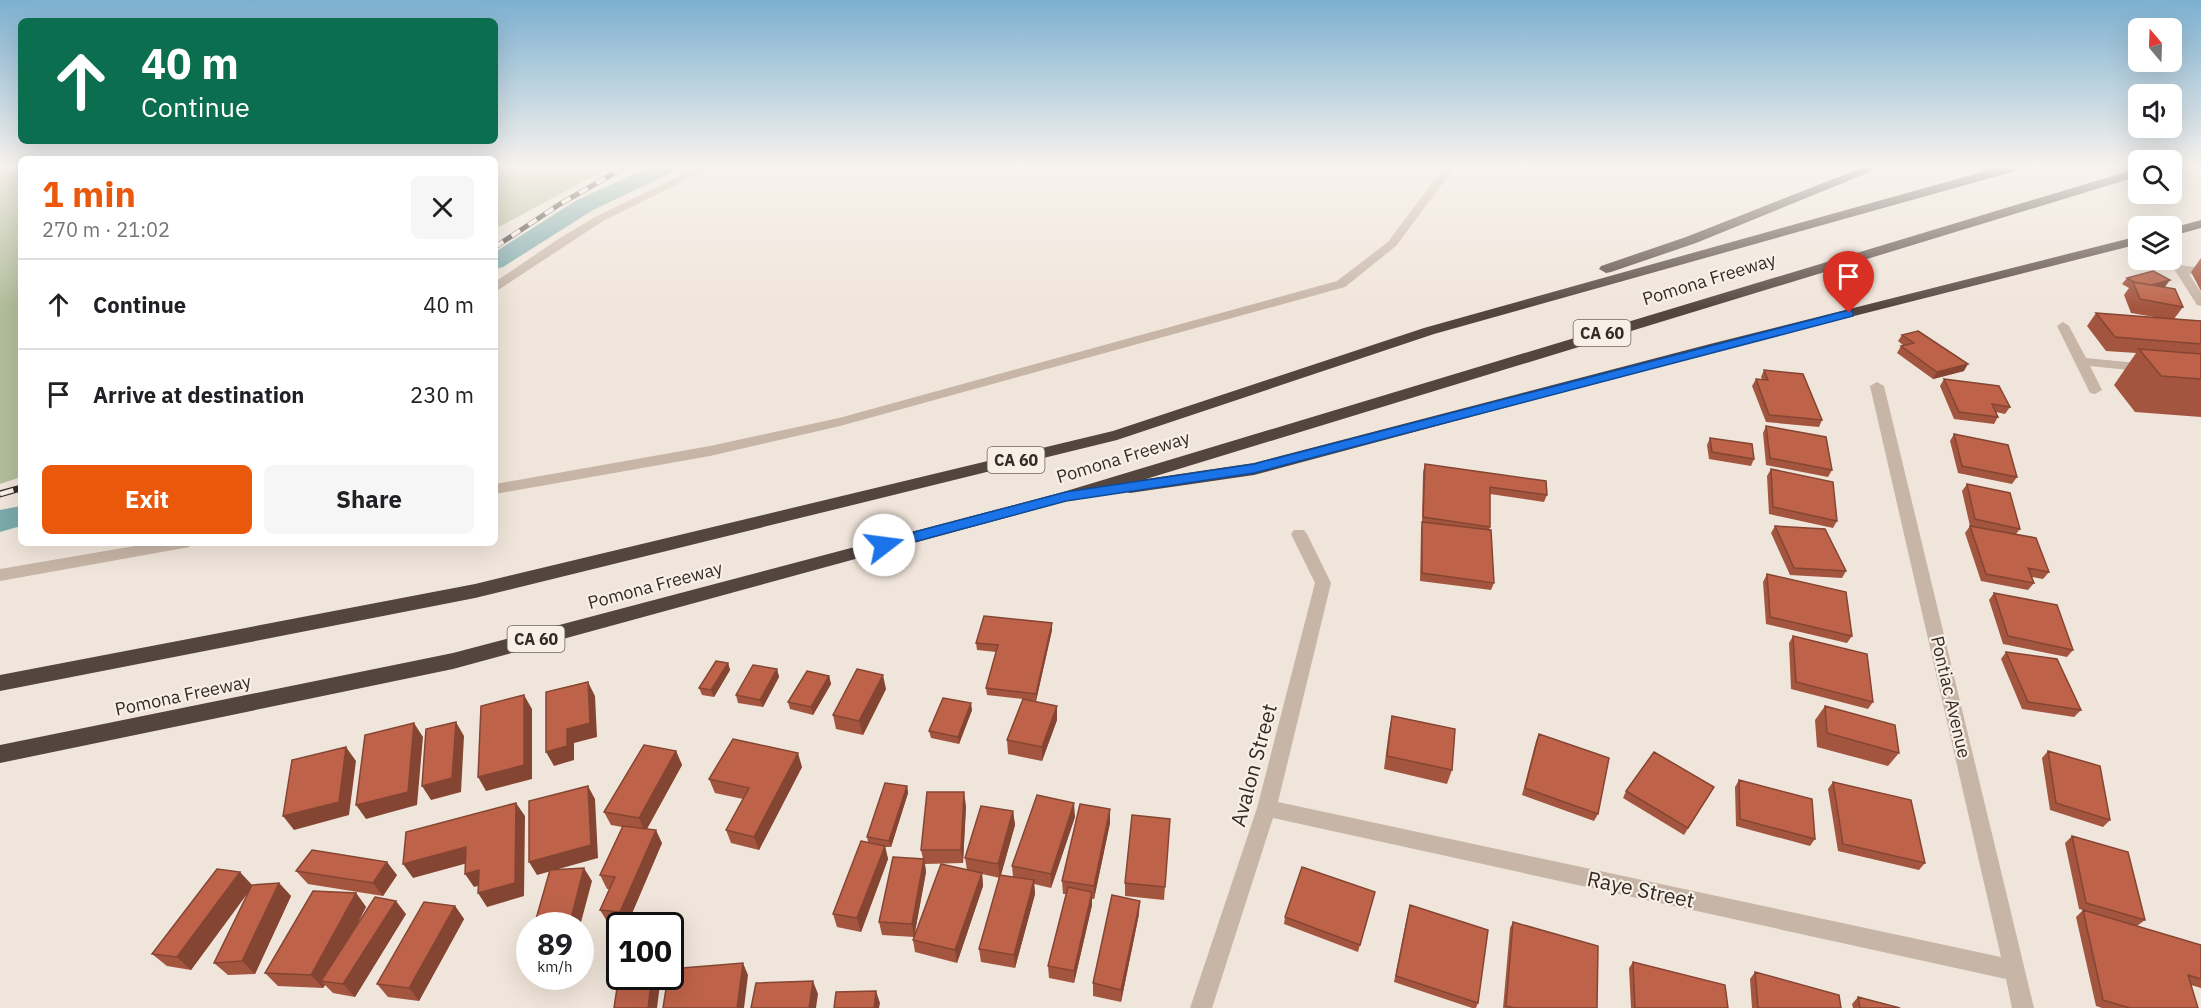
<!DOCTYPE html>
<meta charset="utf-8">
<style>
:root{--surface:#fff;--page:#f6f6f6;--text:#202124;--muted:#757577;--line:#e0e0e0;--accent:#ea580c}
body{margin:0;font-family:"IBM Plex Sans",sans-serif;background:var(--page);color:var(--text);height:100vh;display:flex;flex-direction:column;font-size:22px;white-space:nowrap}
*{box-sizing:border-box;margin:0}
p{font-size:20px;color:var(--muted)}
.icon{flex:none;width:33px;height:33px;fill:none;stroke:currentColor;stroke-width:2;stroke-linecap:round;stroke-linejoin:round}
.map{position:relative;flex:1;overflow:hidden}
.details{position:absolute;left:18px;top:156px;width:480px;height:390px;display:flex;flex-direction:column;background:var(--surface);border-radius:9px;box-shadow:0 6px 24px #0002}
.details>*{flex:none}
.top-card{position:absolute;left:18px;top:18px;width:480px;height:126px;border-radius:9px;box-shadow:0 6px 24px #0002;background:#0b6e4f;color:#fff;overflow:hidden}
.needle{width:39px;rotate:341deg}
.tools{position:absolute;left:2128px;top:18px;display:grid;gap:12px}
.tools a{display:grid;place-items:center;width:54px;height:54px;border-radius:9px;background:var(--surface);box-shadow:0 6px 24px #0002;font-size:30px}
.speed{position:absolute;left:516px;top:912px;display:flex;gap:12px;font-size:30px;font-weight:700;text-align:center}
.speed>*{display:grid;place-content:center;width:78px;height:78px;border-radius:50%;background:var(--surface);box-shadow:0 6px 24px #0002;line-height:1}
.speed small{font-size:15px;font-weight:400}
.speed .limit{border:3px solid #111;border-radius:9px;background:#fff;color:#111}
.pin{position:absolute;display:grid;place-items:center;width:51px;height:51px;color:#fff;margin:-62px -26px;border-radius:50% 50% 50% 0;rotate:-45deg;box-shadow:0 0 6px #0007}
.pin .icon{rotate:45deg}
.me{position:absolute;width:66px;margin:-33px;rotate:75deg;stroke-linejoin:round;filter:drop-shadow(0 0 4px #0008)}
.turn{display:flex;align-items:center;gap:21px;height:126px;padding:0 24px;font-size:27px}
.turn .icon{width:78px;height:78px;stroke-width:2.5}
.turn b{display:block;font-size:42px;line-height:51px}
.round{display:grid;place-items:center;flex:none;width:63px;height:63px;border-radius:9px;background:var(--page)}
.overview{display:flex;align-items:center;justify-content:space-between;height:102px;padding:0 24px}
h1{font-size:36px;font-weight:700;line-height:45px;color:var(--accent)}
.primary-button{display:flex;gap:12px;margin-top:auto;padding:12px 24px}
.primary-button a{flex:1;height:69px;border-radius:9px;background:var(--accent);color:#fff;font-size:24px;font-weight:700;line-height:69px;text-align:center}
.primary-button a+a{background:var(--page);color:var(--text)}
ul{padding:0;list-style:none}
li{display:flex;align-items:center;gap:18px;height:90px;padding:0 24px;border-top:2px solid var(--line)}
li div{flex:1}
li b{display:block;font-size:22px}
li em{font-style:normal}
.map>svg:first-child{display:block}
.green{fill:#b3be9b}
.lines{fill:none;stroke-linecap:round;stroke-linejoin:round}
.canal{fill:#7baaab;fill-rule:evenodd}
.minor{fill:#c7b5a7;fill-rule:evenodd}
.highway{fill:#54453f;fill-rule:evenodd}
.rail-far1-casing{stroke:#342b27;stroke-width:5}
.rail-casing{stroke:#342b27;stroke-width:7}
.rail-far1{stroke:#f8efe6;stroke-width:4;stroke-dasharray:10;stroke-linecap:butt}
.rail{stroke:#f8efe6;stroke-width:4.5;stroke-dasharray:14;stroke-linecap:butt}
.wall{fill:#a3553f}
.shaded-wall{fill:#854533}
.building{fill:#be6349;stroke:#854533;stroke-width:1.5}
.route{fill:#1a73e8;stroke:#114b97;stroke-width:1.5}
.labels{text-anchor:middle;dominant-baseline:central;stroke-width:4.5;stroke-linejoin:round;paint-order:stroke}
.shield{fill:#f8efe6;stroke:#6f6660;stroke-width:1.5}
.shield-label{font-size:16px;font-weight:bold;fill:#342b27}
.street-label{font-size:18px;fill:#342b27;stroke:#f8efe6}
.near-street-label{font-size:21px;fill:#342b27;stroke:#f8efe6}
</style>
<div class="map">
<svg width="2201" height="1008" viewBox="0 0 2201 1008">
<rect width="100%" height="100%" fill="#f0e5da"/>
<path class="green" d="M0,167H21V477L0,484Z
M495,167H611L495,229Z"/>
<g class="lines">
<path class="canal" d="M650,167H678L675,171L593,210L503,267L495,269V252L577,200Z
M21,506V526L0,532V510Z"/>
<path class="minor" d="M15,167H21V172L0,183V176Z
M698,167H712L603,221L495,292V282L560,238L595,217Z
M1444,167H1455L1396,246L1345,287L840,426L710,456L495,494V484L710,446L839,418L1337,281L1388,242Z
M2180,265L2201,268V276L2189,274L2201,292V306L2197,305L2174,269Z
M2063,322L2069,326L2086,358L2147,364L2154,368L2147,372L2090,366L2102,390L2095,394L2090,393L2057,326Z
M1877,382L1884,386L2034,1008H2012L2006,979L1273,818L1212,1008H1190L1257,808L1315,583L1291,534L1294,530H1304L1307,534L1331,583L1278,802L2001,957L1870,386Z
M152,543H192L189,547L184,548L0,581V569Z"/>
<path class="highway" d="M1864,167H1882L1696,243L1611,272L1606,273L1599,269L1601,266L1686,237Z
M2000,167H2021L2019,170L1434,334L1117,440L475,598L0,691V675L475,584L1113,431L1424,328Z
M2139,168V176L1146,479L1254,463L1710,344L2139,236V244L1720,350L1254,475L1130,493L1124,491L1122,486L453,669L0,763V745L453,653L1063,492Z
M2201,220V228L2172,236V228Z"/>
<g class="rail-far1-casing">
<path id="rail-far1" d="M495,247L560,204L625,167"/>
</g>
<g class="rail-casing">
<path id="rail" d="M0,494L21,488"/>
</g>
<use href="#rail-far1" class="rail-far1"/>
<use href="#rail" class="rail"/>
</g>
<path class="wall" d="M2201,258V291L2191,272Z
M2127,278L2165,287L2183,307L2174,319L2201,321V417L2135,412L2114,385L2136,353L2106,351L2087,326L2096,313L2160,318L2131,313L2124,295L2129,288L2122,284Z
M1902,335L1964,371L1933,379L1897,353L1901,346H1904L1898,341Z
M1764,370L1822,420L1819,427L1766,422L1752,386L1756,379H1762L1761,377Z
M1944,379L2010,407L2005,414L1996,412L1998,417L1994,424L1954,419L1940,386Z
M1766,426L1832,470L1828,477L1766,465L1763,433Z
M1954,434L2017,477L2012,484L1958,473L1950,441Z
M1710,438L1754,459L1751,466L1709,459L1707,445Z
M1425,464L1547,495L1544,502L1490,494V527L1489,530L1494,583L1491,590L1420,581L1421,529L1422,524L1423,472Z
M1771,469L1837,521L1833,528L1769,514L1767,476Z
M1967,484L2020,529L2016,534L2049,572L2043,579L2032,577L2034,583L2028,590L1981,581L1965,533L1970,526L1962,491Z
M1775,526L1846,571L1842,578L1790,575L1771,533Z
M1767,574L1852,636L1847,643L1766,624L1763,582Z
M1994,593L2073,650L2067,657L2003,644L1989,600Z
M1052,630L1036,701L1025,700L1057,720L1042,761L1008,754L1007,740L1023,699L987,695L986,688L996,652L977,650L976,643Z
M1793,636L1873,702L1868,709L1791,689L1789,643Z
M2006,652L2081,710L2074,717L2022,709L2001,659Z
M728,663L730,670L714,697L702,695L699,688Z
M777,669L779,677L763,707L738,703L736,695Z
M829,676L831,684L813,715L790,709L788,702Z
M886,689L863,735L836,729L833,715Z
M1825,706L1899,753L1888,766L1817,747L1815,720Z
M972,710L959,744L931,738L929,731Z
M1392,716L1452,770L1447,784L1384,769L1389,730Z
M1539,734L1598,814L1594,821L1522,795L1536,741Z
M676,751L682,765L647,829L662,843L627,925L608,923L600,910L609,889H607L600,875L622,827L611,825L604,812Z
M2048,751L2110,820L2103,827L2050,810L2042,758Z
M802,767L759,850L731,843L726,830L743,799L715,793L709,779Z
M1739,780L1815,839L1810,846L1736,826L1735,787Z
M1833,782L1925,863L1919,870L1838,851L1828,789Z
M907,786L908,793L891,847H885L888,859L861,932L837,927L833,914L868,842L867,837Z
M1714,787L1684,835L1623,798L1626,791Z
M966,806L963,863L925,864L926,872L915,932L967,870L965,858L1013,811L1015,825L1001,875L1013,877L1012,866L1075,817L1051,888L1034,884L1035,894L1015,968L981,962L979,949L1000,878L982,874L983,886L957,963L915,952L913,940L914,937L882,935L879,922L923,859L921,850Z
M1110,809V823L1094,899H1092V905L1074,983L1049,978L1048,966L1066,894H1063L1062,881Z
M1170,819L1164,900L1125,896V883Z
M2072,836L2145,920L2137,926L2201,945V988L2191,985L2198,1008H2102L2096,1006L2076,917L2083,910L2079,909L2065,843Z
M296,871L397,875L383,896L308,884Z
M279,883L291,896L255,974L228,975L214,963L250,889L191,970L167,966L152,954L252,885Z
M1375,892L1358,952L1284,924L1285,917Z
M356,893L366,907L353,932L406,914L355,997L333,993L325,985L323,988L278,986L265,973Z
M1410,905L1478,1003L1476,1008H1472L1394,982L1408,912Z
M455,906L464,919L419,1001L388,997L377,984Z
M1139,914L1121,1002L1093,996V983Z
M1513,922L1597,1008H1503L1510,928Z
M530,944V965L525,959Z
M1633,962L1728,1008H1631L1629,968Z
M1755,972L1841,1008H1752L1750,979Z
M1858,997L1900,1008H1853L1852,1004Z"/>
<path class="shaded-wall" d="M2170,280L2165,287H2143Z
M1968,364L1964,371L1933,379L1937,372Z
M1052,623V630L1036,701V694Z
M728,663L730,670L714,697L711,690Z
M777,669L779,677L763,707L760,700Z
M883,675L886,689L863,735L859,721Z
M829,676L831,684L813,715L811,707Z
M588,682L595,696L597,737L574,743V760L554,766L546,752L567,729Z
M524,695L532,709V779L486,791L478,777Z
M971,703L972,710L959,744L958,737Z
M1057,706V720L1042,761V747Z
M456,722L464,736L461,792L431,800L422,786Z
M414,723L423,737L417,805L366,819L356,805Z
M346,747L356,761L349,815L294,830L283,816Z
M676,751L682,765L645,832L639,818Z
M798,753L802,767L759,850L754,837Z
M588,786L595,799L598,858L537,875L529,862Z
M907,786L908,793L891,847L889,841Z
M964,792L966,806L963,863L961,850Z
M516,803L525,816L524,896L487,907L478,893Z
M1074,803L1075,817L1051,888V874Z
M1110,809V823L1094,899V886Z
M1013,811L1015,825L1000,878L998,864Z
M656,830L662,843L627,925L620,912Z
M885,846L888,859L861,932L857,918Z
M466,847L475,861L413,878L403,864Z
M924,859L926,872L914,937L912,924Z
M387,862L397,875L383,896L373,883Z
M584,868L592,881L580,926H569Z
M479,870L488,883L474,887L465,874Z
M240,872L253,886L191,970L177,957Z
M982,873L983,886L957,963L955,950Z
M1034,880L1035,894L1015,968L1014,955Z
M279,883L291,896L255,974L242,961Z
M1092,892V905L1074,983V971Z
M356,893L366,907L327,982L321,981L325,985L323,988L311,975Z
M396,901L406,914L355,997L343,984Z
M1140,901L1139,914L1121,1002V990Z
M455,906L464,919L419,1001L409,988Z
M743,963L748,975L744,1008H737Z
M652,976H661L657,1008H648Z
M813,981L818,994L816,1008H809Z
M876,991L880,1003L879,1008H874Z"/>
<path class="building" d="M2153,271L2170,280L2151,285L2134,282L2127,278Z
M2133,282L2175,289L2183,307L2140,299Z
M2096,313L2201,321V344L2115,337Z
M1918,331L1968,364L1937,372L1901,346L1914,343L1902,335Z
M2139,349L2201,354V379L2161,376Z
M1764,370L1803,374L1822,420L1769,415L1756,379L1768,380Z
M1944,379L1999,386L2010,407L1992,404L1998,417L1959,412Z
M1766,426L1826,437L1832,470L1770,458Z
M1954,434L2008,445L2017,477L1962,466Z
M1710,438L1752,444L1754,459L1712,452Z
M1425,464L1546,481L1547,495L1490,487V527L1423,517Z
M1771,469L1833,482L1837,521L1773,507Z
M1967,484L2010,493L2020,529L1975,519Z
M1422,522L1491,530L1494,583L1422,573Z
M1775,526L1825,529L1846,571L1794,568Z
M1970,526L2036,538L2049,572L2028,568L2034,583L1986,574Z
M1767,574L1846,592L1852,636L1770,617Z
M1994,593L2057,605L2073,650L2008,636Z
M984,616L1052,623L1036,694L986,688L998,645L976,643Z
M1793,636L1867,654L1873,702L1796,682Z
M2006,652L2057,659L2081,710L2028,702Z
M716,661L728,663L711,690L699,688Z
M753,665L777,669L760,700L736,695Z
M857,669L883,675L859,721L833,715Z
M807,671L829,676L811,707L788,702Z
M588,682L590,723L567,729V746L546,752V692Z
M524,695V765L478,777L481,706Z
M943,698L971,703L958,737L929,731Z
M1023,699L1057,706L1042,747L1007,740Z
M1825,706L1895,725L1899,753L1827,733Z
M1392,716L1455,729L1452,770L1387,756Z
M456,722L452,778L422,786L426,729Z
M414,723L408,792L356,805L365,735Z
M1539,734L1609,758L1598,814L1525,788Z
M733,739L798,753L754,837L726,830L749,788L709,779Z
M644,745L676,751L639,818L604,812Z
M346,747L339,802L283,816L292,760Z
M2048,751L2100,766L2110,820L2056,803Z
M1654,752L1714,787L1688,828L1626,791Z
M1739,780L1812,799L1815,839L1740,819Z
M1833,782L1911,800L1925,863L1843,844Z
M885,783L907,786L889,841L867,837Z
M588,786L591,845L529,862V801Z
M927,792H964L961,850H921Z
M1037,795L1074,803L1051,874L1012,866Z
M516,803L515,883L478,893L479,870L465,874L466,847L403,864L406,832Z
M1080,804L1110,809L1094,886L1062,881Z
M981,806L1013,811L998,864L965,858Z
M1132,815L1170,819L1165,887L1125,883Z
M623,826L656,830L620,912L600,910L615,877L600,875Z
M2072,836L2128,852L2145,920L2086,903Z
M861,841L885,846L857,918L833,914Z
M312,850L387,862L373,883L296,871Z
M893,857L924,859L912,924L879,922Z
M941,864L982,873L955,950L913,940Z
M1302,867L1375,892L1360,945L1285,917Z
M584,868L569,926H534L550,870Z
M217,869L240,872L177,957L152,954Z
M1000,875L1034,880L1014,955L979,949Z
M279,883L242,961L214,963L252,885Z
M1068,887L1092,892L1074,971L1048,966Z
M313,891L356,893L311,975L265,973Z
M1112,895L1140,901L1121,990L1093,983Z
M375,897L396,901L343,984L321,981Z
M424,902L455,906L409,988L377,984Z
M1410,905L1488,930L1478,1003L1396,976Z
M2083,910L2201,945V979L2188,975L2198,1008H2130L2103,1000Z
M1513,922L1598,946L1597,1008H1514L1506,1006Z
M530,944V959H525Z
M1633,962L1725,985L1728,1008H1635Z
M743,963L737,1008H663L668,976H670V969Z
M620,968V976H652L648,1008H614Z
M1755,972L1839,995L1841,1008H1758Z
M813,981L809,1008H751L756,983Z
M876,991L874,1008H834L836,992Z
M1858,997L1900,1008H1860Z"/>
<linearGradient id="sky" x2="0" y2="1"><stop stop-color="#7cb0d0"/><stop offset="0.54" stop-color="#f8f3ee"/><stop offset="1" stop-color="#f8f3ee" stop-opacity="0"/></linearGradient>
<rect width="2201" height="308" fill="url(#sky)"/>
<path class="route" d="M1849,310L1853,311V316L1254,473L1066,501L884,550L877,545L884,540L1066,492L1254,464Z"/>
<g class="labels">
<g class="shield">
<rect x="1573.5" y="320" width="57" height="26" rx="4.5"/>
<rect x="987.5" y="447" width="57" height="26" rx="4.5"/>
<rect x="507.5" y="626" width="57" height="26" rx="4.5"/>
</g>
<g class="shield-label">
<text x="1602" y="333">CA 60</text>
<text x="1016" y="460">CA 60</text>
<text x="536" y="639">CA 60</text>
</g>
<g class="street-label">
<text transform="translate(1709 279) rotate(-17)">Pomona Freeway</text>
<text transform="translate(1123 457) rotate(-17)">Pomona Freeway</text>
<text transform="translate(655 585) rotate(-15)">Pomona Freeway</text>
<text transform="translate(183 695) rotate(-12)">Pomona Freeway</text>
<text transform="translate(1951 697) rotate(77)">Pontiac Avenue</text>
</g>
<g class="near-street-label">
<text transform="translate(1253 765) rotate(-75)">Avalon Street</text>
<text transform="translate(1641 889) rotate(12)">Raye Street</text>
</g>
</g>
</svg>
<div class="tools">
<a><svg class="needle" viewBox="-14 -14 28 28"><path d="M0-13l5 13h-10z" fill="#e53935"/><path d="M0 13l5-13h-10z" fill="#757577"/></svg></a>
<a><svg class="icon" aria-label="sound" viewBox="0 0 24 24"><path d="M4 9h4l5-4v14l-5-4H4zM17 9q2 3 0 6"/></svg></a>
<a><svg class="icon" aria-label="search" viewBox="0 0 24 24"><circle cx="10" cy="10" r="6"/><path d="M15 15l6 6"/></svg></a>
<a><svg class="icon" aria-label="layers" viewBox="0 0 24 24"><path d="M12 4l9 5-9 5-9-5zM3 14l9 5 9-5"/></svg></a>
</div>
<div class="speed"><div>89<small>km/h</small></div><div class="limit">100</div></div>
<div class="pin" style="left:1849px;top:313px;background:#d93025"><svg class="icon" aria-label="arrive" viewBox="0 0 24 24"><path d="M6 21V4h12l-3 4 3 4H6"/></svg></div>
<svg class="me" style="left:884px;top:545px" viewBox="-20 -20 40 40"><circle r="19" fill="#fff"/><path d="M0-13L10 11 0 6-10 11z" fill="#1a73e8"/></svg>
<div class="top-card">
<div class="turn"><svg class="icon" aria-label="ahead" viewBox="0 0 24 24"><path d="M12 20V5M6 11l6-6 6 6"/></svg><div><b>40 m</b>Continue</div></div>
</div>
<section class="details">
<div class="overview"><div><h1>1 min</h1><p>270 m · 21:02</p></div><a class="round"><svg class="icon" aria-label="close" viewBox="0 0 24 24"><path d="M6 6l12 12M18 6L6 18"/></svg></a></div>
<ul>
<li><svg class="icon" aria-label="ahead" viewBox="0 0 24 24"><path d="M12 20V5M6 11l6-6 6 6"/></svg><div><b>Continue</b></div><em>40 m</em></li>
<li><svg class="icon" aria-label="arrive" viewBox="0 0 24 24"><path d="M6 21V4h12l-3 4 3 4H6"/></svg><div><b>Arrive at destination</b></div><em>230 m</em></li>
</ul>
<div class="primary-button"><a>Exit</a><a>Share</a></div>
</section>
</div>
